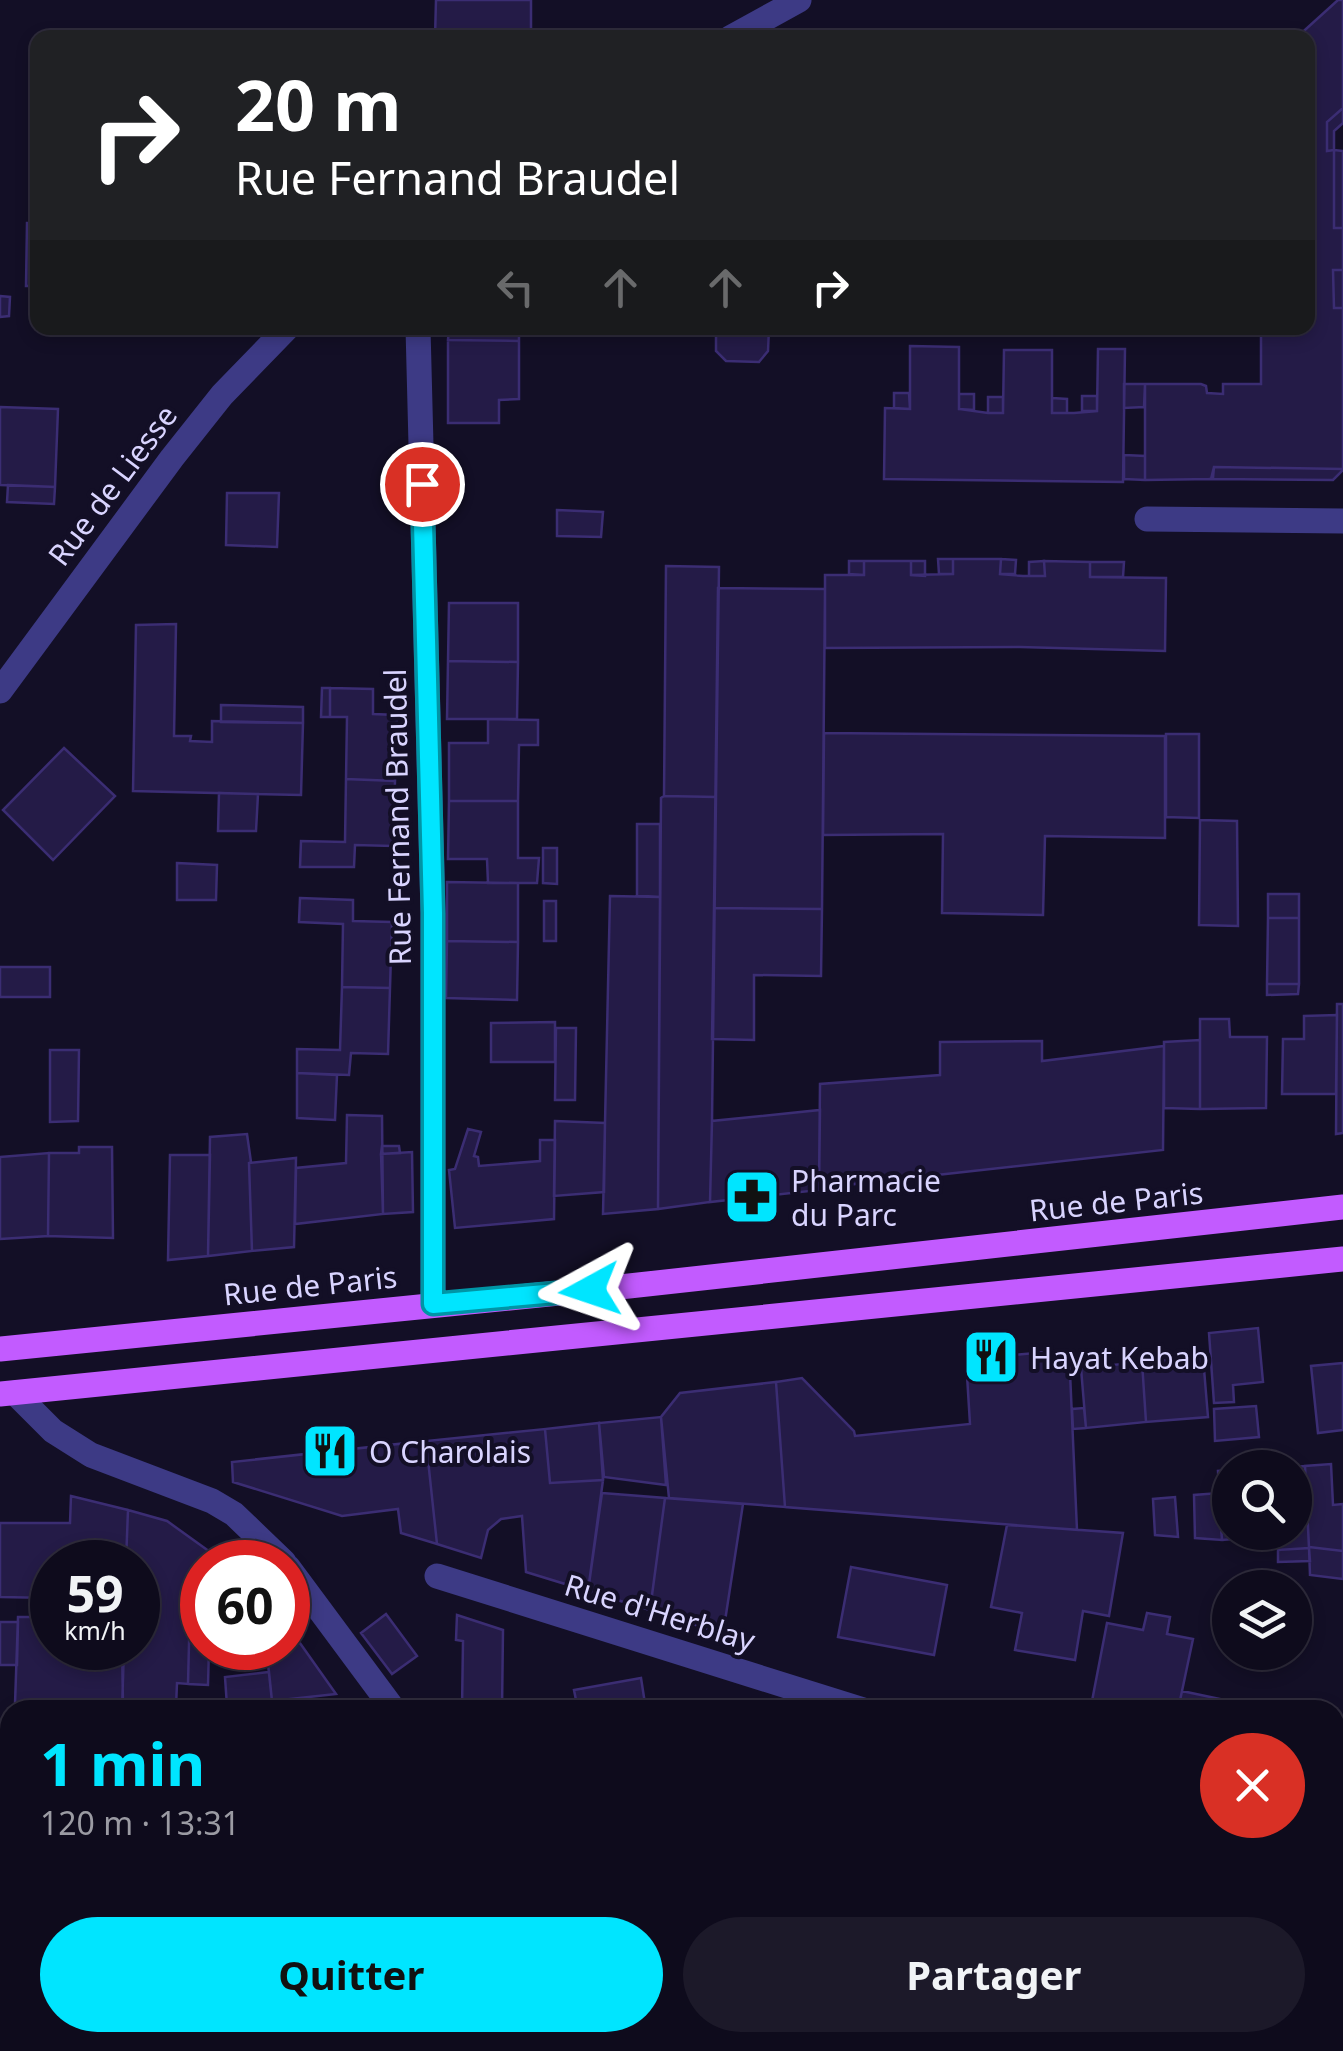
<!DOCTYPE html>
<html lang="fr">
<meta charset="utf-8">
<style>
:root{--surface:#0e0b1c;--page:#1c1929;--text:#f1f3f6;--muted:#9b9ba3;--line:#2e2b3b;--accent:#00e5ff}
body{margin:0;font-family:"Noto Sans",sans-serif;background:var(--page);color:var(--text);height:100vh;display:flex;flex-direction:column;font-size:38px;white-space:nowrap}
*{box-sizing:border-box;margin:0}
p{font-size:32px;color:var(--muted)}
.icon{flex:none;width:55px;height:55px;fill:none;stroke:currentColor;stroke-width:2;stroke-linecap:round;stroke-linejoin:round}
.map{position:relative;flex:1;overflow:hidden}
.panel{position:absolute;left:0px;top:1700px;width:1345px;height:352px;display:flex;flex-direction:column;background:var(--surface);border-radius:30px 30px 0 0;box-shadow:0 5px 15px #0003,0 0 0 2px var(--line)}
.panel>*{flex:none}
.hud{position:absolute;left:30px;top:30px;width:1285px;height:305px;border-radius:20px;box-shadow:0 5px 15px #0003,0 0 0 2px var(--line);background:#202124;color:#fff;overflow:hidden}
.buttons{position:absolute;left:1212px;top:1450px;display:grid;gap:20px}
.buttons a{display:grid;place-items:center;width:100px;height:100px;border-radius:50%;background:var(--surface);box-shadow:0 5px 15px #0003,0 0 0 2px var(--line);font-size:50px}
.speed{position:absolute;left:30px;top:1540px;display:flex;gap:20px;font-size:50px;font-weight:700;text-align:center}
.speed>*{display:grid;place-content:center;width:130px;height:130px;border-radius:50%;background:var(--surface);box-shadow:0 5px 15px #0003,0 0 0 2px var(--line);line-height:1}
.speed small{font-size:25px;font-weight:400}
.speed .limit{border:15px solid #d22;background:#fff;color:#111}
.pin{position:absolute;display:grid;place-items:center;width:85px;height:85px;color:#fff;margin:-42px;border:5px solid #fff;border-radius:50%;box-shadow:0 2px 10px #0007}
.me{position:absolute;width:110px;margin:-55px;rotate:265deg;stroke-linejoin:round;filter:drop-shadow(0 0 8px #0008)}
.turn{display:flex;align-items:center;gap:35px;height:210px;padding:0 40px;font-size:45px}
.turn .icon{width:130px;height:130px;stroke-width:2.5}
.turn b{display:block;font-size:70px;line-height:85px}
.lanes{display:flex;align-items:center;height:95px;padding:0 40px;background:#0003;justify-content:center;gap:50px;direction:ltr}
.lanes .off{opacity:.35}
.round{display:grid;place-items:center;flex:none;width:105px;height:105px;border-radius:52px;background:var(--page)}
.summary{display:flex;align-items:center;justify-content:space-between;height:170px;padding:0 40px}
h1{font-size:60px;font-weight:700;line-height:75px;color:var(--accent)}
.cta{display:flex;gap:20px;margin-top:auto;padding:20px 40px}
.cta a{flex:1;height:115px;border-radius:60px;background:var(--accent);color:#111;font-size:40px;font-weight:700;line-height:115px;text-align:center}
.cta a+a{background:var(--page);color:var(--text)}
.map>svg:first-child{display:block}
.building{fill:#241b47;stroke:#3b2d73;stroke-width:2.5}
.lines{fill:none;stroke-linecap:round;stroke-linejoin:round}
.street{stroke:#3d3a85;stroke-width:25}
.primary{stroke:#c25bff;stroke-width:25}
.route-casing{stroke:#0095a6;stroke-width:25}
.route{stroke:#00e5ff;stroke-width:18}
.labels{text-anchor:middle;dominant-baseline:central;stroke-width:8;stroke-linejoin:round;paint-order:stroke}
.street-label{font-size:30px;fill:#d9d4ff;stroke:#130f26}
.poi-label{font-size:30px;fill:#d9d4ff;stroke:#130f26;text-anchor:start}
</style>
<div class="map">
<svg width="1343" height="2051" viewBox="0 0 1343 2051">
<rect width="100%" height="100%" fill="#130f26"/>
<path class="building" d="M436,0H531V38H435Z
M1338,0H1343V108L1327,122V151L1334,150V228H1343V270H1333L1334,308H1343V469L1214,467L1211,479L1145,480V384H1201L1206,386L1207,393L1223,394V384H1261V328H1308V38H1296Z
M1343,108V123L1334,131V150L1327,151V122Z
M1334,150L1343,151V228H1334Z
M27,223H38V286H26Z
M1333,270H1343V308H1334Z
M0,296L10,297L9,316L0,317Z
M449,328H519V341L448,340Z
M716,328H769L768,351L759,362L726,361L716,351Z
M448,340L519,341V399L499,400V423H448Z
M910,346L959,347V409L988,413H1003L1004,350H1052V413H1074L1097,411L1098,349H1125L1123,482L884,479L885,408L910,409Z
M1124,384H1145L1144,407L1124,408Z
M894,393H909L910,409L894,408Z
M959,394H974V410L959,409Z
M1082,396H1097V411H1082Z
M988,397H1003V413H988Z
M1052,398L1067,399V413H1052Z
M0,407L58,409L55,487L0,485Z
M1124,455L1145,456V480L1124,479Z
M1214,467L1343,469V470L1333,480L1209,479L1213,478Z
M8,485L55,487L54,504L7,502Z
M227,493H279L277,547L226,545Z
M557,510L603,512L601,537L557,536Z
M938,559H953V574H939Z
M953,559H1001L1000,574L1023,576H1045L1044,561L1090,562V577L1166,578L1165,651L1020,647L825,648V575H864V561H911V575L953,574Z
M1001,559L1016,560L1015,574H1000Z
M849,561H864V575L849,574Z
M911,561H925V576L911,575Z
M1044,561L1045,576H1029V562Z
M1090,562H1124L1123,577H1090Z
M666,566L719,567L716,797L664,796Z
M718,588L825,589L822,909L714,908Z
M449,603H518V662L448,661Z
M176,624L174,736H191L190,741L212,742V721L303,723L301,795L133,791L136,625Z
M448,661L518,662L517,719H447Z
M322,688H330V717H321Z
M330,688L373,689V714L397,715L395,781L346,779L347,717H330Z
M221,705L303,707V723L221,722Z
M488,719L538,720V745H519L518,801H449V743H488Z
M824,733L1165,736V838L1045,836L1043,915L942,913L943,834L823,835Z
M1166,734H1199V818L1166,817Z
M64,748L115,796L53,860L3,810Z
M346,779L395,781L393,846L355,845L354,867H300L301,841L345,842Z
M219,793L258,794L256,831H218Z
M664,796L716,797L712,1121L710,1202L658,1209L661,798Z
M449,801H518V858H539L537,883H488L487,859H448Z
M1200,820L1237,821L1238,926L1199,925Z
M637,824H660V897L637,896Z
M543,848H557V884L543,883Z
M177,863L217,865L216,900H177Z
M447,882L518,883V942L447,941Z
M1268,894H1299V918H1268Z
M610,896L660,897L658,1209L603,1214Z
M300,898L353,900V921L392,922L390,988L342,987L343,924L299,922Z
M544,901H556V941H544Z
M714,908L822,909L821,976L754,975V1040L712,1039Z
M1268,918H1299V984H1267Z
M447,941L518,942L517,1000L446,998Z
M0,967H50V997H0Z
M1267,984H1299L1298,994L1267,995Z
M342,987L390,988L388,1054L351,1053L349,1075L297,1073V1049L340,1050Z
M1337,1004H1343V1133L1336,1134Z
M1337,1015L1336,1094H1282L1283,1039H1304V1016Z
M1200,1019H1229L1230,1037H1267L1266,1108L1200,1109Z
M555,1022V1062H491V1023Z
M556,1028H576L575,1100H555Z
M1200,1040V1109L1164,1108V1042Z
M1042,1041V1061L1164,1046L1163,1150L819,1188L820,1084L940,1075V1042Z
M50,1050H79L78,1121L50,1122Z
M297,1073L337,1075L335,1120L297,1118Z
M820,1110L819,1190L710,1202L712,1121Z
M347,1115L382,1116L383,1214L295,1224L296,1168L346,1163Z
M555,1121L605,1123L604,1192L554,1196Z
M468,1129L481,1132L474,1156L478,1157L479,1166L540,1161V1140H555L554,1219L455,1228L449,1170L455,1169Z
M247,1134L251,1162L249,1163L252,1251L208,1256L210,1137Z
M382,1146H399L400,1153L381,1154Z
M79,1147H112L113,1238L48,1236L49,1153H79Z
M412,1152L413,1212L383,1214L381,1154Z
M49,1153L48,1236L0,1239V1157Z
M170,1155H210L208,1256L168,1260Z
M296,1158L294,1247L252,1251L249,1163Z
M1258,1328L1263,1382L1233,1385L1234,1402L1214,1403L1209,1333Z
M1069,1350L1077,1530L785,1507L776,1382L802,1378L854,1431L855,1436L970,1424L966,1359Z
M1203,1357L1208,1417L1146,1422L1142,1362Z
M1142,1362L1146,1422L1086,1428L1081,1368Z
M1343,1363V1430L1318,1433L1311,1366Z
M776,1382L785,1507L669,1498L661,1417L680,1393Z
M1256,1406L1259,1437L1215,1441L1214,1409Z
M1084,1408L1086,1428L1073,1429L1072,1409Z
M661,1417L666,1485L604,1477L599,1423Z
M599,1423L603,1480L550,1483L545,1429Z
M545,1429L550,1483L603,1480L588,1591L526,1572L522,1516L501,1519L488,1530L481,1558L437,1544L426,1441Z
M426,1441L437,1544L401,1533L398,1509L342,1516L233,1482L232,1462Z
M1331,1464L1333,1505L1343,1504V1551L1309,1547L1305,1466Z
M1305,1466L1309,1548L1278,1550L1276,1532H1295V1468H1280Z
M1230,1470V1527L1221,1528L1218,1471Z
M602,1493L665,1498L650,1610L588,1591Z
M1219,1493L1222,1540L1195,1538L1194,1495Z
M71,1496L128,1510L126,1562H52V1598L0,1597V1523H70Z
M1175,1497L1178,1537L1155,1535L1153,1499Z
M665,1498L743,1504L723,1634L650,1610Z
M128,1510L167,1521L224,1562H202V1613L190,1603L188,1684L177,1683L176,1707L122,1710L124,1648H138V1562H126Z
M1007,1525L1123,1533L1109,1616L1083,1611L1075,1660L1015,1650L1022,1613L991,1607Z
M1230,1527V1532H1247V1538L1222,1540L1221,1528Z
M1309,1547L1343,1551V1579L1310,1575Z
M1309,1548L1310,1561L1278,1562V1550Z
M851,1567L947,1585L934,1655L838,1637Z
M190,1603L202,1613V1648H209L208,1685L188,1684Z
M1147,1613L1170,1617L1167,1634L1193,1639L1178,1710H1133L1092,1701L1107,1623L1143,1630Z
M386,1614L417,1656L392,1674L361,1633Z
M457,1615L503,1630L502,1710H462L463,1641L456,1640Z
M18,1617H52V1648H122L123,1704H15Z
M0,1622H18L17,1665H0Z
M290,1629L336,1694L272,1701L268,1664L259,1652L265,1648H288Z
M1250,1652H1273L1272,1668L1249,1666Z
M269,1672L272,1701L227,1706L225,1677Z
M641,1678L646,1710H578L574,1690Z
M1182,1691L1248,1705L1247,1710H1178Z
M244,1703L245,1710H185L227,1706Z
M769,2042H913L914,2045L879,2051H779Z
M1139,2042L1141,2051H1120L1119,2044Z
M1208,2042H1233L1235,2051H1210Z
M1283,2042H1311L1313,2051H1285Z"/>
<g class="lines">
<path class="street" d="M730,38L799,0
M418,328L433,913V1304
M1147,519L1343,521
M0,691L172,458L222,395L287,328
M15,1393L53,1431L91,1455L212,1501L234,1514L284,1562
M288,1567L394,1710
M437,1576L863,1710
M1335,1858L1343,1860
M729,2042L738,2051
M257,2051L320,2042"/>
<path class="primary" d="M0,1349L629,1286L1343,1207
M0,1394L1343,1259"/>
</g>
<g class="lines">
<g class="route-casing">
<path id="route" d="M422,484L433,913V1304L590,1290"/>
</g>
<use href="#route" class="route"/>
</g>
<defs>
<g id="pharmacy-square" transform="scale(2.875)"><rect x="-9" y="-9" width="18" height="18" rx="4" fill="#00e5ff" stroke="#130f26"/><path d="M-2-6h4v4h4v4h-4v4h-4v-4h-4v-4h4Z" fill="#111"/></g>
<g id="restaurant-square" transform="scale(2.875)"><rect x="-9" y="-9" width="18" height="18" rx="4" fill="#00e5ff" stroke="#130f26"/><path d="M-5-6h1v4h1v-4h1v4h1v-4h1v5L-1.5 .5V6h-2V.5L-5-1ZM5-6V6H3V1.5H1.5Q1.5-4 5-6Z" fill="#111"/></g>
</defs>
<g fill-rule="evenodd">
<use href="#pharmacy-square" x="752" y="1197"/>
<use href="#restaurant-square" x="991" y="1357"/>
<use href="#restaurant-square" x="330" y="1451"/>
</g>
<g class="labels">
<g class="street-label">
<text transform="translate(112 485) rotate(-53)">Rue de Liesse</text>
<text transform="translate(397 817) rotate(-91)">Rue Fernand Braudel</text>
<text transform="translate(1116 1201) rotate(-6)">Rue de Paris</text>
<text transform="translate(310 1285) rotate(-6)">Rue de Paris</text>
<text transform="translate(660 1612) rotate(17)">Rue d'Herblay</text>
</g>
<g class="poi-label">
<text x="791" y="1180">Pharmacie<tspan x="791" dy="34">du Parc</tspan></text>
<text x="1030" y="1357">Hayat Kebab</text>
<text x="369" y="1451">O Charolais</text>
</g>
</g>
</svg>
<div class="buttons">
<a><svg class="icon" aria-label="search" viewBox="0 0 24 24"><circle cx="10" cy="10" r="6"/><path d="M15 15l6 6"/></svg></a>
<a><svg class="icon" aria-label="layers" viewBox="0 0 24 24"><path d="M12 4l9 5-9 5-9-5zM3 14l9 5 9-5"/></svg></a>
</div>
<div class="speed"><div>59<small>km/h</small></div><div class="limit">60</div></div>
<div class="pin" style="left:422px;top:484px;background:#d93025"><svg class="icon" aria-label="arrive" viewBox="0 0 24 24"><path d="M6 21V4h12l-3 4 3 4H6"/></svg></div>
<svg class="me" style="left:590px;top:1290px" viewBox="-20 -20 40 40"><path d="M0-17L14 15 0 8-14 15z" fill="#00e5ff" stroke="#fff" stroke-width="4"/></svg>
<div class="hud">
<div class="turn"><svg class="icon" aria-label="right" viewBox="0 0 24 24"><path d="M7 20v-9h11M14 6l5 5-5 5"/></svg><div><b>20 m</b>Rue Fernand Braudel</div></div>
<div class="lanes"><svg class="icon off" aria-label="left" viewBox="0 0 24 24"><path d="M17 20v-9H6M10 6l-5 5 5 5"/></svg><svg class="icon off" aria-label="ahead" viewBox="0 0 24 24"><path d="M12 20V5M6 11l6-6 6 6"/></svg><svg class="icon off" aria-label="ahead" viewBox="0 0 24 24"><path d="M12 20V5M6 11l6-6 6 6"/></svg><svg class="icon" aria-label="right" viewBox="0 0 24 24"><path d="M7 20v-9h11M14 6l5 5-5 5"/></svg></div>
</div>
<section class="panel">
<div class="summary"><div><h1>1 min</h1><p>120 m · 13:31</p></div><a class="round" style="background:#d93025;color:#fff"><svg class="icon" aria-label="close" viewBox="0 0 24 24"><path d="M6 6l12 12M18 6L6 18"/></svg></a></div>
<div class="cta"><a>Quitter</a><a>Partager</a></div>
</section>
</div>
